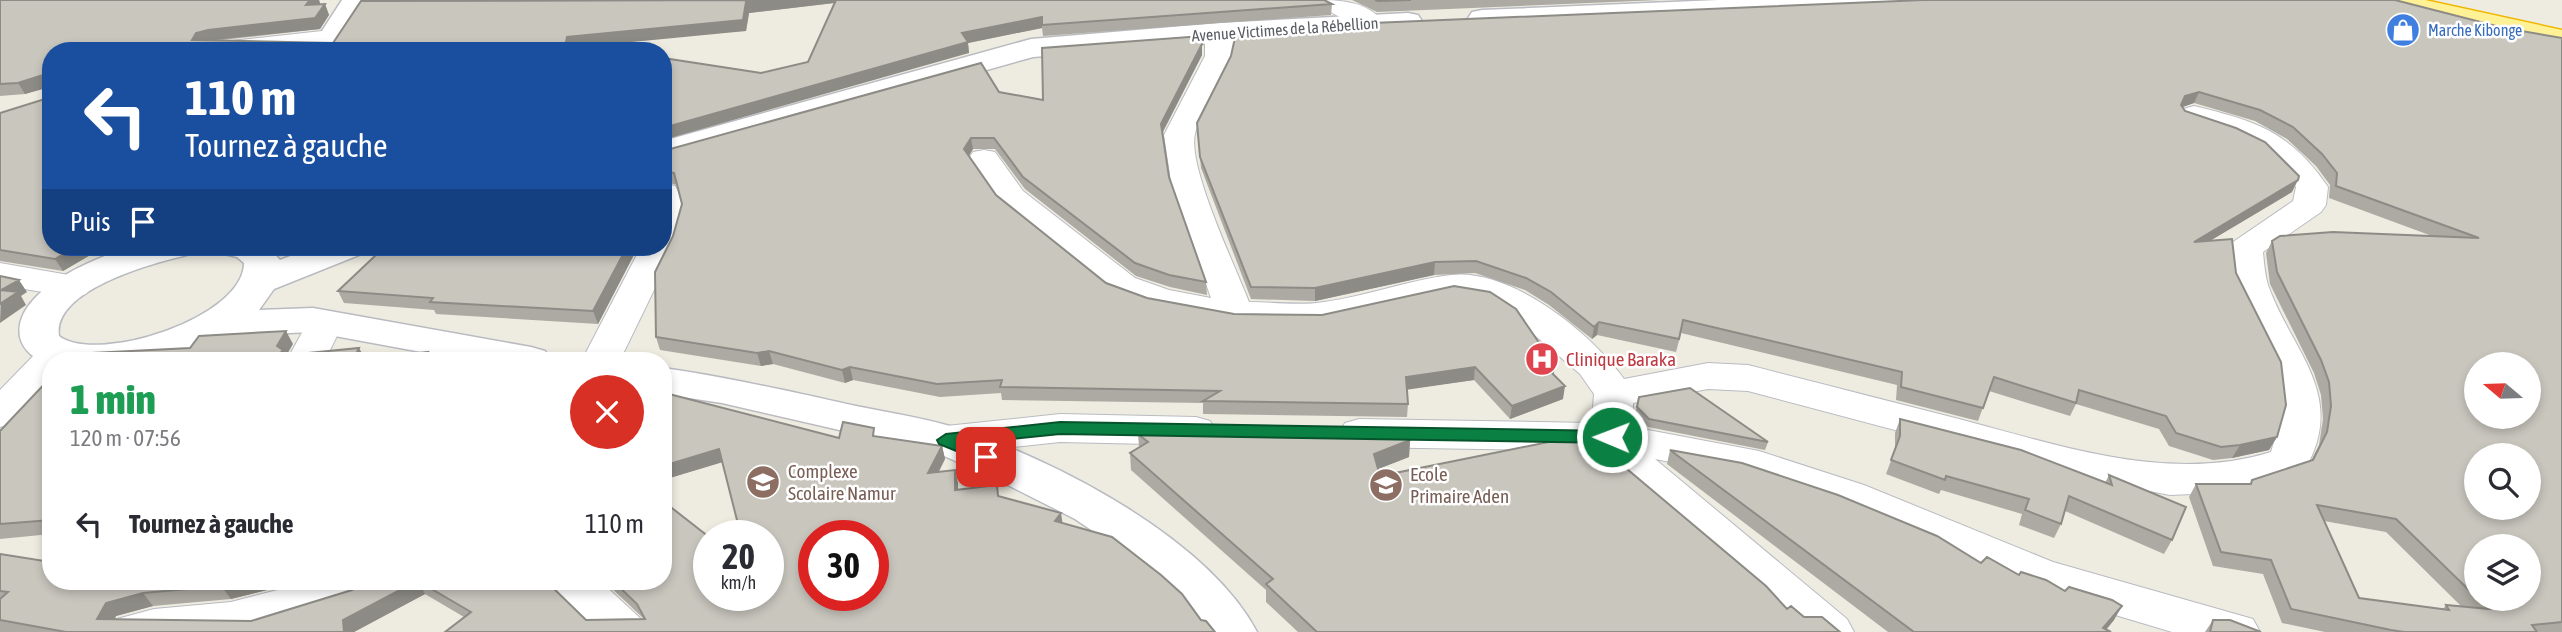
<!DOCTYPE html>
<html lang="fr">
<meta charset="utf-8">
<style>
:root{--surface:#fff;--page:#f2f2f3;--text:#2b2b33;--muted:#7c7c81}
body{margin:0;font-family:"Asap Condensed",sans-serif;background:var(--page);color:var(--text);height:100vh;display:flex;flex-direction:column;font-size:26px;white-space:nowrap}
*{box-sizing:border-box;margin:0}
p{font-size:23px;color:var(--muted)}
.icon{flex:none;width:38px;height:38px;fill:none;stroke:currentColor;stroke-width:2;stroke-linecap:round;stroke-linejoin:round}
.map{position:relative;flex:1;overflow:hidden}
.details{position:absolute;left:42px;top:352px;width:630px;height:238px;display:flex;flex-direction:column;background:var(--surface);border-radius:28px;box-shadow:0 4px 10px #0003}
.details>*{flex:none}
.banner{position:absolute;left:42px;top:42px;width:630px;height:214px;border-radius:28px;box-shadow:0 4px 10px #0003;background:#1a4fa0;color:#fff;overflow:hidden}
.needle{width:46px;rotate:289deg}
.buttons{position:absolute;left:2464px;top:352px;display:grid;gap:14px}
.buttons a{display:grid;place-items:center;width:77px;height:77px;border-radius:50%;background:var(--surface);box-shadow:0 4px 10px #0003;font-size:35px}
.speed{position:absolute;left:693px;top:520px;display:flex;gap:14px;font-size:35px;font-weight:700;text-align:center}
.speed>*{display:grid;place-content:center;width:91px;height:91px;border-radius:50%;background:var(--surface);box-shadow:0 4px 10px #0003;line-height:1}
.speed small{font-size:18px;font-weight:400}
.speed .limit{border:10px solid #d22;background:#fff;color:#111}
.pin{position:absolute;display:grid;place-items:center;width:60px;height:60px;color:#fff;margin:-30px;border-radius:14px;box-shadow:0 4px 10px #0006}
.me{position:absolute;width:77px;margin:-38px;rotate:271deg;stroke-linejoin:round;filter:drop-shadow(0 0 5px #0008)}
.turn{display:flex;align-items:center;gap:24px;height:147px;padding:0 28px;font-size:32px}
.turn .icon{width:91px;height:91px;stroke-width:2.5}
.turn b{display:block;font-size:49px;line-height:60px}
.then{display:flex;align-items:center;height:66px;padding:0 28px;background:#0003;gap:14px;font-size:26px}
.round{display:grid;place-items:center;flex:none;width:74px;height:74px;border-radius:37px;background:var(--page)}
.summary{display:flex;align-items:center;justify-content:space-between;height:119px;padding:0 28px}
h1{font-size:42px;font-weight:800;line-height:52px;color:#1e9e55}
ul{padding:0;list-style:none}
li{display:flex;align-items:center;gap:21px;height:105px;padding:0 28px}
li div{flex:1}
li b{display:block;font-size:26px}
li em{font-style:normal}
.map>svg:first-child{display:block}
.lines{fill:none;stroke-linecap:round;stroke-linejoin:round}
.minor-casing{stroke:#b9bbc1;stroke-width:2}
.tertiary-casing{stroke:#b9bbc1;stroke-width:3}
.trunk-casing{stroke:#efb700;stroke-width:3}
.minor{fill:#fff;fill-rule:evenodd}
.tertiary{fill:#fff;fill-rule:evenodd}
.trunk{fill:#fff196;fill-rule:evenodd}
.wall{fill:#adaaa3;fill-rule:evenodd}
.shaded-wall{fill:#8d8b85}
.building{fill:#c9c6be;stroke:#8d8b85;stroke-width:2;fill-rule:evenodd}
.route{fill:#0b8043;stroke:#07532c;stroke-width:2}
.labels{text-anchor:middle;dominant-baseline:central;stroke-width:5;stroke-linejoin:round;paint-order:stroke}
.far-street-label{font-size:16px;fill:#5a5d63;stroke:#fff}
.far-shop-label{font-size:16px;fill:#366cbe;stroke:#fff;text-anchor:start}
.health-label{font-size:19px;fill:#be3a42;stroke:#fff;text-anchor:start}
.education-label{font-size:19px;fill:#785e54;stroke:#fff;text-anchor:start}
</style>
<div class="map">
<svg width="2562" height="632" viewBox="0 0 2562 632">
<rect width="100%" height="100%" fill="#eeece1"/>
<g class="lines">
<g class="minor-casing">
<path id="minor" d="M1312,0C1339,0 1367,0 1384,23L1381,29C1374,30 1369,32 1363,29C1357,27 1314,3 1312,0Z
M1219,24L1229,26C1249,56 1202,105 1195,134C1187,166 1236,268 1249,302C1273,302 1300,306 1324,302C1367,296 1408,280 1451,275C1511,268 1591,333 1624,379L1708,363L1748,365C1818,383 1889,401 1959,419C2059,445 2169,484 2271,452L2281,418L2276,374L2232,284L2228,249L2233,242L2293,201L2296,187C2269,146 2228,136 2183,121L2179,115L2183,109L2194,106C2256,121 2291,132 2328,187L2326,205L2321,212L2263,252C2264,263 2265,275 2268,285C2291,351 2349,395 2304,471L2239,492L2170,495L2057,473L1748,391L1708,389L1633,403L1632,427L1759,451L1864,485L2053,562L2253,619L2260,632H2172L2025,588L1834,507L1739,475L1655,459L1847,619L1854,632H1798L1637,494L1600,451L1359,447L1345,443L1339,433L1345,423L1359,419L1592,423L1594,394L1580,374L1511,315L1489,302L1453,296L1322,325L1235,324L1149,308L1109,294L1084,274L999,205L968,159L973,152L984,150L995,152L1023,191L1135,278L1169,290L1211,298L1172,188L1164,135L1205,56V32L1209,26Z
M331,30L341,32L345,38L341,44L291,51H200L204,45L214,43Z
M663,183L675,186C685,201 687,232 673,244L675,247L620,360H582L641,247H663Z
M0,263L86,278L91,286L86,294L73,297L0,285Z
M324,313L337,316L343,324L325,360H287L311,316Z
M51,349L65,352L70,360H51V384L14,423L0,427V390L37,352Z
M1060,414L1196,417L1210,421L1216,431L1210,441L1196,445L1060,442L946,454L932,450L926,440L932,430L946,426Z
M313,581H381L374,593L359,601L260,632H110L117,619L154,609L231,602Z
M548,581H600L641,619L648,632H594L555,593Z"/>
</g>
<g class="tertiary-casing">
<path id="tertiary" d="M342,0H370L338,51H309Z
M1718,0H1935L1931,6L1921,8L1482,26L1472,24L1468,18L1472,12L1482,10Z
M1408,13L1418,15L1422,21L1418,27L1033,57L663,161V141L1031,39L1219,23Z
M132,247H192L187,255C153,263 52,290 59,336C97,365 244,318 244,263L237,257L228,255L223,247H268L280,260L314,247H364L359,255L274,289L259,310L313,308L531,347L545,351L551,360H465L313,332L222,336L153,360H51V365C37,361 23,351 20,337C12,291 98,256 132,247Z
M663,368C728,377 792,392 856,406C890,413 926,418 960,429C1057,461 1208,539 1257,632H1204L1185,606L1131,557L1075,519L992,477L935,452L722,403L663,394Z"/>
</g>
<g class="trunk-casing">
<path id="trunk" d="M2378,0H2425L2562,30V48L2498,36L2382,6Z"/>
</g>
<use href="#minor" class="minor"/>
<use href="#tertiary" class="tertiary"/>
<use href="#trunk" class="trunk"/>
</g>
<path class="wall" d="M0,0H319L320,3L319,4H325L329,15L320,29L213,41L333,43L361,1L1332,4L1331,15L1043,36L1042,28L968,43L969,53L761,73L808,62L835,3L749,13L746,31L51,51V247H104L63,271L0,261V113L45,99L48,89V87L25,94L0,96Z
M1348,0H1660L1377,12L1352,0Z
M2504,28L2562,38V632H2325L2282,623L2263,574L2213,566L2189,497L2196,484H2250L2252,480L2311,461L2319,445L2323,419L2321,395L2314,373L2270,284L2266,253L2272,241L2432,236L2329,198L2330,185L2316,166L2287,139L2255,121L2194,103L2182,107L2185,111L2292,192L2211,240L2236,273L2277,437L2269,450L2232,458L2213,460L2169,446L2159,429L2076,404L2070,416L1989,391L1978,421L1896,400L1897,385L1681,333L1676,352L1597,335L1592,339L1549,305L1525,290L1475,273L1434,275L1315,301L1251,299L1201,168L1197,123ZM2324,521L2386,532L2462,607L2446,605L2443,609L2359,598ZM2476,546L2529,598H2476Z
M1202,55L1162,134L1169,177L1206,282L1207,295L1170,287L1136,276L1025,189L995,149H973L969,156L996,195L1106,283L1147,298L1234,314L1555,366L1553,374L1563,399L1510,419L1474,380L1407,389L1408,404L1407,417L1203,414V403L1002,400L1001,393L940,397L853,380L845,383L773,364L761,366L660,350L656,337L673,236L682,204L677,185L663,181V151L999,92L1043,100Z
M638,247L598,324L436,314L434,310L344,303L338,291L402,255Z
M51,377V534L0,539V431Z
M1639,397L1768,442L1765,450L1648,427L1635,415Z
M663,399L839,438L876,436L942,446L945,459L939,472L958,483V490L997,485L999,496L1062,523L1182,594L445,632L464,617L425,594L354,632H0V554L51,581H303L231,599L153,606L116,616L115,619L251,621L352,590L368,581H546L586,620L644,619L604,581H663L768,595L722,462L663,480Z
M1900,419L2105,483L2109,475L2172,540L2164,554L2065,511L2061,524L2054,538L2019,525L2022,514L1941,490L1939,494L1886,474L1895,450V433Z
M1138,434L1410,440L1409,457L1378,469L1380,476L1627,469L1787,609L1840,632H1298L1266,602V590L1131,470L1130,453L1139,447Z
M1670,450L1981,563L2019,575L2114,620L2106,630L2111,632H1888L1667,464Z
M2213,620L2261,632H2205Z"/>
<path class="shaded-wall" d="M310,0H319L320,3L311,16L306,5Z
M768,0H842V2L749,13L746,31L570,48L566,42L567,37L746,2Z
M325,4L329,15L320,29L213,40H192L196,33Z
M1042,17V28L968,43L969,53L663,140V128L962,33Z
M1202,36V55L1161,135V124Z
M43,75L50,87L25,94L18,83Z
M2199,92L2194,103L2180,108L2185,96Z
M971,138L973,149L966,160L964,149Z
M2298,180L2292,192L2188,254L2194,242Z
M76,247H104L63,271L55,259Z
M627,247H638L598,324L593,311Z
M1435,262L1434,275L1315,301V288Z
M19,280L27,292L21,296L26,305L0,323L1,290Z
M1599,322L1597,335L1592,339L1594,327Z
M286,331L293,344L286,356H278L277,346Z
M359,348L366,360H353Z
M769,351L773,364L761,366L757,353Z
M428,352L432,360H424Z
M1555,366L1553,379L1548,369Z
M850,367L853,380L845,383L842,370Z
M1475,367L1474,380L1405,390L1406,377Z
M1565,386L1563,399L1510,419L1512,406Z
M2277,437L2269,450L2232,458L2240,445Z
M1410,440L1409,457L1373,471L1374,454Z
M942,446L945,459L931,486L928,473Z
M719,449L723,462L663,480V466Z
M955,470L958,483V503L955,490Z
M1061,513L1063,526L1055,521Z
M241,581H303L231,599L221,586Z
M418,581L425,594L354,632H344L343,620Z
M143,593L153,606L116,616L108,632L97,619L106,603Z
M2122,606L2114,620L2104,632L2103,628Z"/>
<path class="building" d="M0,0H310L306,5L325,4L315,18L208,30L196,33L192,40L333,43L361,1L768,0L746,2L743,20L567,37L566,42L621,51H51V247H76L55,259L0,250V113L45,99L48,89L43,75L18,83L0,84Z
M836,0H1324L1332,4L1042,25V17L962,33L968,42L663,128V58L761,73L808,62Z
M1375,0H1411L1378,1Z
M1923,0H2395L2504,28L2562,38V622L2532,625L2537,632H2404L2391,630L2291,609L2271,560L2221,552L2196,484H2251L2252,480L2313,460L2327,432L2331,406L2329,382L2321,360L2277,272L2272,241L2280,236L2333,232L2479,238L2336,186L2337,173L2322,154L2293,127L2260,110L2199,92L2185,96L2181,105L2185,111L2236,128L2265,142L2299,176L2298,180L2194,242L2232,239L2236,273L2281,362L2286,405L2277,437L2240,445L2221,447L2176,433L2166,416L2079,390L2076,403L1994,377L1983,408L1901,387L1902,372L1683,320L1679,339L1599,322L1594,327L1551,292L1526,278L1476,261L1435,262L1315,288L1251,287L1200,157L1197,123L1231,56L1236,33L1372,23ZM2476,364H2529V416H2476ZM2476,455H2529V508H2476ZM2317,505L2396,519L2476,597V546H2529V598H2478L2489,609L2446,605L2449,610L2359,598Z
M1202,36V44L1161,124L1169,177L1206,282L1169,275L1135,263L1023,177L994,138H971L964,149L996,195L1106,283L1147,298L1234,314L1322,315L1454,286L1490,292L1516,309L1555,366L1548,369L1565,386L1512,406L1475,367L1406,377L1408,404L1203,401L1220,391L1000,387L1002,380L937,384L850,367L842,370L769,351L757,353L656,337L655,272L673,236L682,204L674,173L663,170V151L981,63L999,92L1043,100L1042,48Z
M403,247H627L593,311L430,302L433,298L338,291L377,254L402,255Z
M0,276L19,280L1,290L18,292L0,304Z
M286,331L277,346L283,350L278,356L359,348L353,360L428,352L424,360H66L72,354L190,348L199,336Z
M51,377V520L0,524V431Z
M1690,388L1768,442L1649,419L1637,407L1639,397Z
M669,394L839,438L843,422L874,428L873,436L942,446L928,473L955,470V490L997,485L998,496L1061,513L1055,521L1112,537L1161,575L1182,594L1201,620L1206,621L1215,632H445L471,612L418,581H546L586,620L645,619L637,604L613,581H663V501L709,537V595H768V536H741L719,449L663,466V399ZM814,536H873V595H814Z
M1900,419L2021,450L2112,485L2109,475L2186,507L2172,540L2069,496L2061,524L2025,510L2029,499L1946,476L1945,480L1891,460L1900,436Z
M1147,429L1410,433V440L1374,454L1380,476L1578,436H1602L1627,469L1766,586L1787,609L1791,606L1804,617H1822L1840,632H1317L1266,584L1273,579L1130,453L1148,442L1138,434Z
M1670,450L1742,463L1838,495L1937,536L1981,563L1987,557L2019,575L2021,572L2046,580L2065,591L2069,587L2112,600L2122,606L2103,628L2111,632H1914Z
M0,554L51,562V581H241L221,586L143,593L106,603L97,619L251,621L352,590L368,581H417L343,620L344,632H66L0,620V599L8,592L0,591Z
M2213,620H2230L2261,632H2210Z"/>
<path class="route" d="M1060,422L1612,431L1620,437L1612,443L1060,434L970,443L993,453L995,457L986,463L939,444L937,440L946,434Z"/>
<defs>
<g id="shop-disc" transform="scale(1.75)"><circle r="9.5" fill="#3f7fe0" stroke="#fff"/><path d="M-5-2.5h2.3a2.7 3.5 0 0 1 5.4 0H5L5.5 6h-11ZM-1.5-2.5h3a1.5 2.3 0 0 0-3 0Z" fill="#fff"/></g>
<g id="hospital-disc" transform="scale(1.75)"><circle r="9.5" fill="#e0444e" stroke="#fff"/><path d="M-5-5h3v3.5h4V-5h3V5h-3V1.5h-4V5h-3Z" fill="#fff"/></g>
<g id="school-disc" transform="scale(1.75)"><circle r="9.5" fill="#8d6e63" stroke="#fff"/><path d="M0-5L7-2L0 1L-7-2ZM-4 1L0 2.5L4 1V4Q0 6-4 4Z" fill="#fff"/></g>
</defs>
<g fill-rule="evenodd">
<use href="#shop-disc" x="2403" y="30"/>
<use href="#hospital-disc" x="1542" y="359"/>
<use href="#school-disc" x="763" y="482"/>
<use href="#school-disc" x="1386" y="485"/>
</g>
<g class="labels">
<g class="far-street-label">
<text transform="translate(1285 29) rotate(-4)">Avenue Victimes de la Rébellion</text>
</g>
<g class="far-shop-label">
<text x="2428" y="30">Marche Kibonge</text>
</g>
<g class="health-label">
<text x="1566" y="359">Clinique Baraka</text>
</g>
<g class="education-label">
<text x="788" y="471">Complexe<tspan x="788" dy="22">Scolaire Namur</tspan></text>
<text x="1410" y="474">Ecole<tspan x="1410" dy="22">Primaire Aden</tspan></text>
</g>
</g>
</svg>
<div class="buttons">
<a><svg class="needle" viewBox="-14 -14 28 28"><path d="M0-13l5 13h-10z" fill="#e53935"/><path d="M0 13l5-13h-10z" fill="#7c7c81"/></svg></a>
<a><svg class="icon" aria-label="search" viewBox="0 0 24 24"><circle cx="10" cy="10" r="6"/><path d="M15 15l6 6"/></svg></a>
<a><svg class="icon" aria-label="layers" viewBox="0 0 24 24"><path d="M12 4l9 5-9 5-9-5zM3 14l9 5 9-5"/></svg></a>
</div>
<div class="speed"><div>20<small>km/h</small></div><div class="limit">30</div></div>
<div class="pin" style="left:986px;top:457px;background:#d93025"><svg class="icon" aria-label="arrive" viewBox="0 0 24 24"><path d="M6 21V4h12l-3 4 3 4H6"/></svg></div>
<svg class="me" style="left:1612px;top:437px" viewBox="-20 -20 40 40"><circle r="17" fill="#0b8043" stroke="#fff" stroke-width="3"/><path d="M0-11L8 9 0 5-8 9z" fill="#fff"/></svg>
<div class="banner">
<div class="turn"><svg class="icon" aria-label="left" viewBox="0 0 24 24"><path d="M17 20v-9H6M10 6l-5 5 5 5"/></svg><div><b>110 m</b>Tournez à gauche</div></div>
<div class="then">Puis<svg class="icon" aria-label="arrive" viewBox="0 0 24 24"><path d="M6 21V4h12l-3 4 3 4H6"/></svg></div>
</div>
<section class="details">
<div class="summary"><div><h1>1 min</h1><p>120 m · 07:56</p></div><a class="round" style="background:#d93025;color:#fff"><svg class="icon" aria-label="close" viewBox="0 0 24 24"><path d="M6 6l12 12M18 6L6 18"/></svg></a></div>
<ul>
<li><svg class="icon" aria-label="left" viewBox="0 0 24 24"><path d="M17 20v-9H6M10 6l-5 5 5 5"/></svg><div><b>Tournez à gauche</b></div><em>110 m</em></li>
</ul>
</section>
</div>
